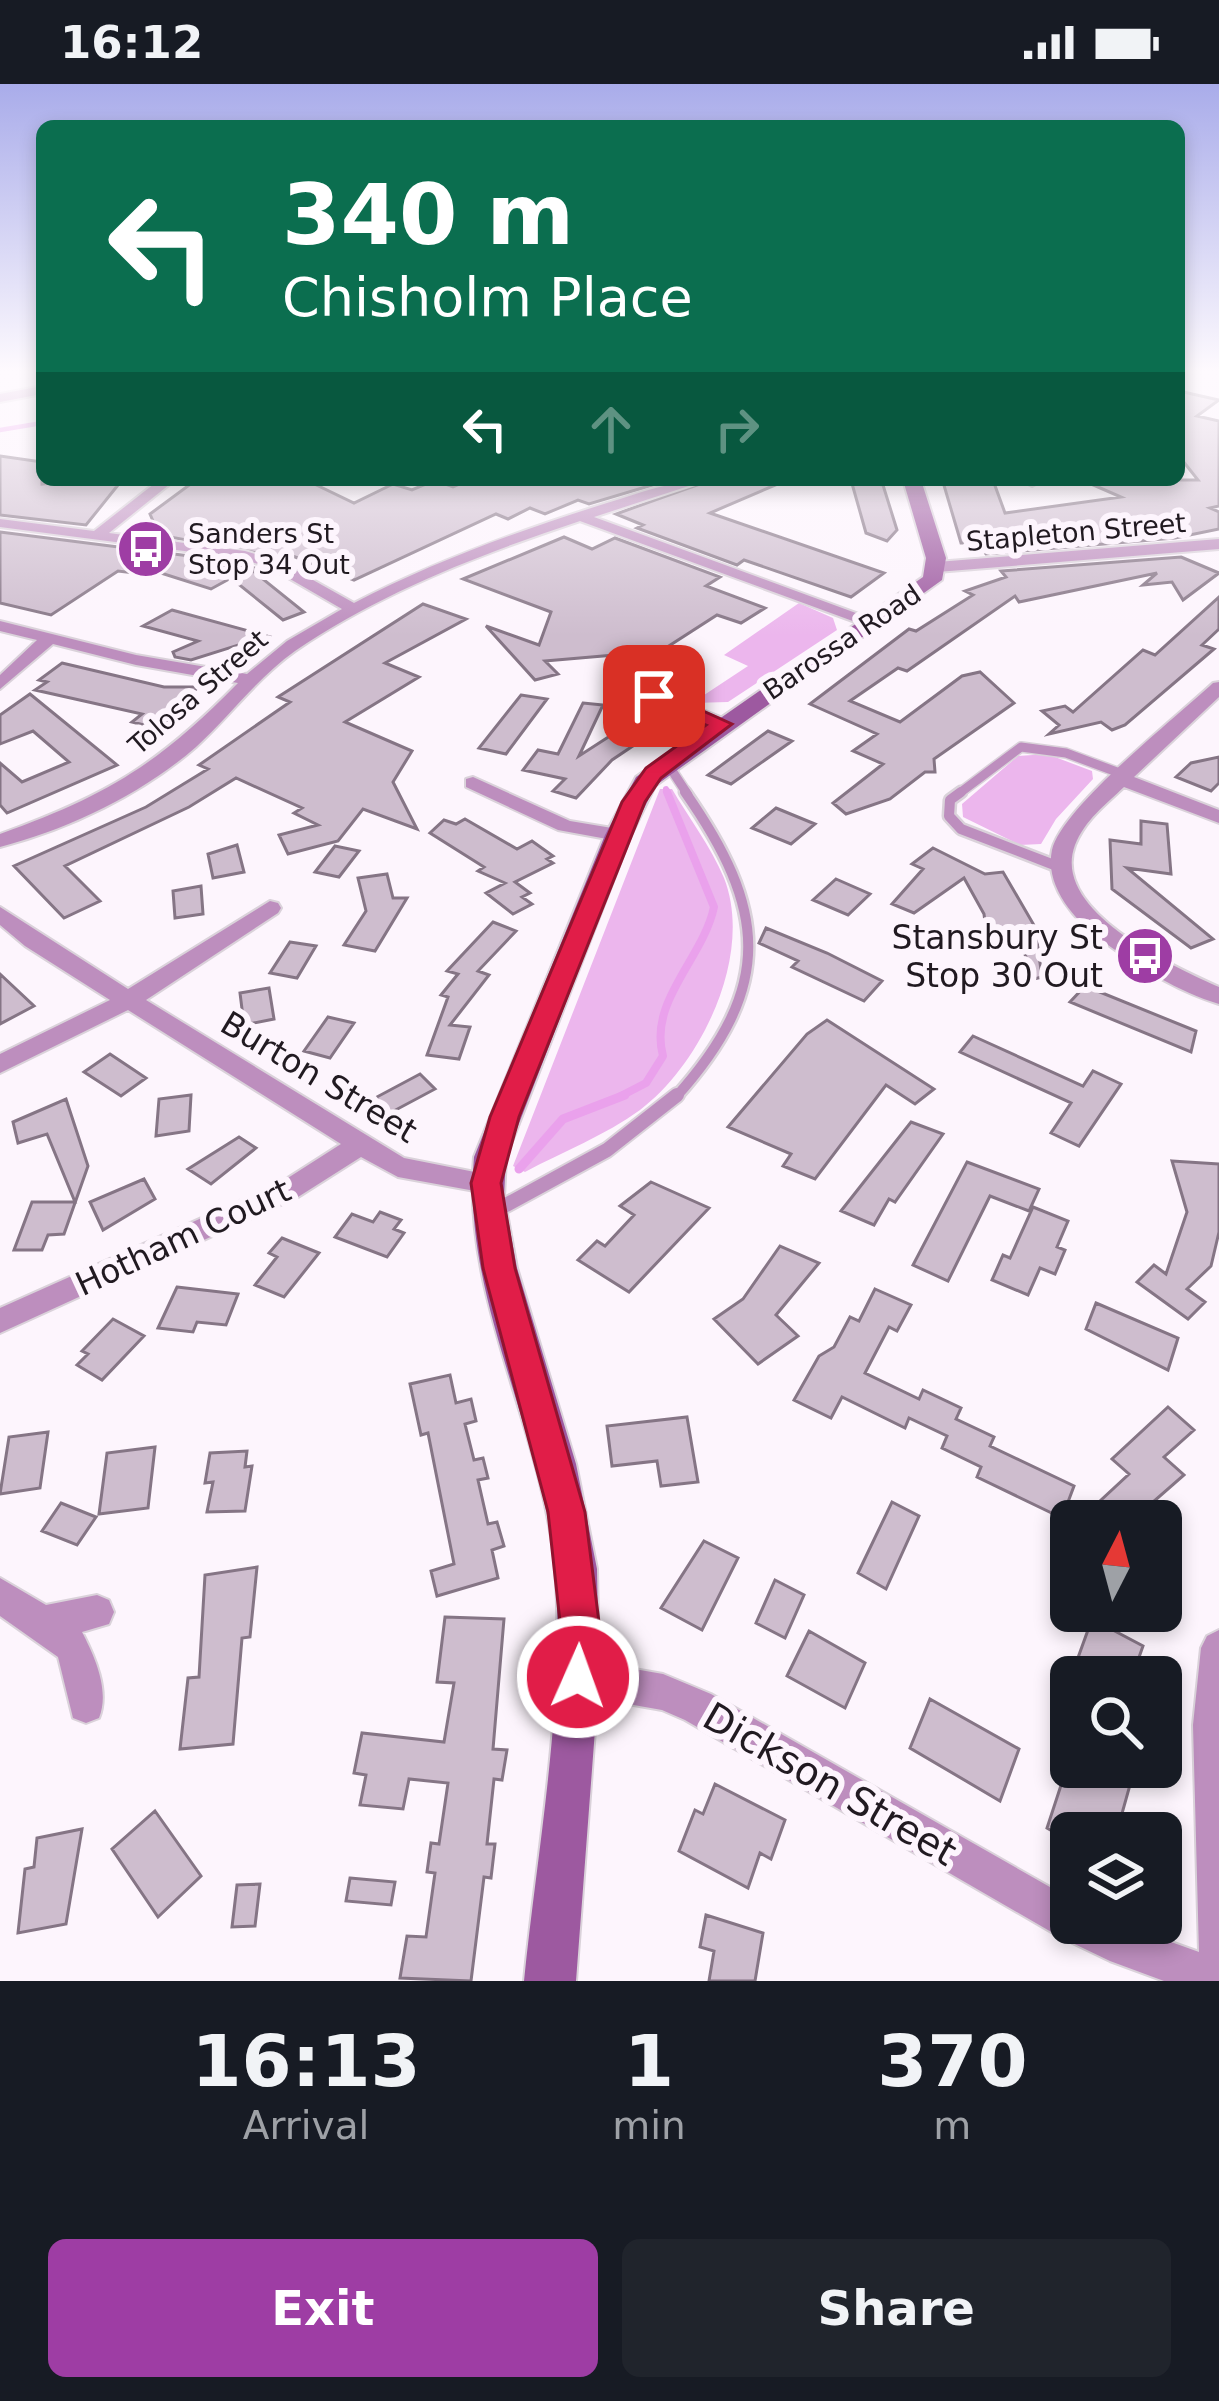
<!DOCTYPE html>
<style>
:root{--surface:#171b24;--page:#20242c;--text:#f1f3f6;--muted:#9ea1a6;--accent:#9e3da4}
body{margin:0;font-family:"DejaVu Sans",sans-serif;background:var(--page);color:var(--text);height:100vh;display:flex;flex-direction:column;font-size:45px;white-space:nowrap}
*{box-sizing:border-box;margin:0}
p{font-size:39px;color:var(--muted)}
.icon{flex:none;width:66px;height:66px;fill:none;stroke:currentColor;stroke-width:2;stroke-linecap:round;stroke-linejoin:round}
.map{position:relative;height:1897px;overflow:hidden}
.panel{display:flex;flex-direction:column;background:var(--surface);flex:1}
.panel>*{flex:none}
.hud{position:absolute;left:36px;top:36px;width:1149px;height:366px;border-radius:18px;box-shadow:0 6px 18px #0003;background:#0b6e4f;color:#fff;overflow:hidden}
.needle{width:78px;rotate:6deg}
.controls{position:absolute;left:1050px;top:1416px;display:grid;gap:24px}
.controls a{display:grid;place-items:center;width:132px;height:132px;border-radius:18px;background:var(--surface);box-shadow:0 6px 18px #0003;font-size:60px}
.pin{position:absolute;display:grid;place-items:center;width:102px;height:102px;color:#fff;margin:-51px;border-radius:24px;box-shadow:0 6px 18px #0006}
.me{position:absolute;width:132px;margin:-66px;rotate:2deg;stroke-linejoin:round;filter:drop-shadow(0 0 9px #0008)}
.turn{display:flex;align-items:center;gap:42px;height:252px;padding:0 48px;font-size:54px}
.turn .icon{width:156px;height:156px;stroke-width:2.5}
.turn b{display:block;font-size:84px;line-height:102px}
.lanes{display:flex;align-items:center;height:114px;padding:0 48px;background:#0003;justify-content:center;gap:60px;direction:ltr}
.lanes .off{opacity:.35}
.eta{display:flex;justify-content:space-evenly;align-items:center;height:204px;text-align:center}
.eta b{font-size:72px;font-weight:700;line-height:84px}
.cta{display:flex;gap:24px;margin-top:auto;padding:24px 48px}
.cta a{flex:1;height:138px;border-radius:18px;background:var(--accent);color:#fff;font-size:48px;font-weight:700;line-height:138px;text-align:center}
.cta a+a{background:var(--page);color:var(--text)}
.status{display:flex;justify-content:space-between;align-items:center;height:84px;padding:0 60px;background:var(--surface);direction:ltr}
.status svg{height:33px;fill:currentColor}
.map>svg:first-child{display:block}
.green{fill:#ecb6ed}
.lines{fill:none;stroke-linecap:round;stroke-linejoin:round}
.stream-far3{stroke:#eaa1ec;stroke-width:4.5}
.stream-far2{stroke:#eaa1ec;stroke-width:6}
.stream-far1{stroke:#eaa1ec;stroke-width:8}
.stream{stroke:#eaa1ec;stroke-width:9}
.building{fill:#cebdce;stroke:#857585;stroke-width:3}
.lane-far2-casing{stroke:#dad2da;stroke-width:12}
.lane-far1-casing{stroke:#dad2da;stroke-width:15}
.lane-casing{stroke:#dad2da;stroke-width:18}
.street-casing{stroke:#dad2da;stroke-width:4}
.secondary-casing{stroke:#dad2da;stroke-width:4}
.lane-far2{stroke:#bd8ebe;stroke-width:9}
.lane-far1{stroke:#bd8ebe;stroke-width:10}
.lane{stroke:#bd8ebe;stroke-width:14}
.street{fill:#bd8ebe;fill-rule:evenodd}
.secondary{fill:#9d59a0;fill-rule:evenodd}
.route{fill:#e11d48;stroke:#92132f;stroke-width:3}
.labels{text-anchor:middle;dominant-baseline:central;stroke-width:12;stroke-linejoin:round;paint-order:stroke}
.far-street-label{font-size:27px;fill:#211a21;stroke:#fdf5fd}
.far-poi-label{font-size:27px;fill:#211a21;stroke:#fdf5fd;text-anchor:start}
.poi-label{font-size:33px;fill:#211a21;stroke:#fdf5fd;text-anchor:end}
.street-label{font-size:33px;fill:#211a21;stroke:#fdf5fd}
.near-street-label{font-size:39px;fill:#211a21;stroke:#fdf5fd}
</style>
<div class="status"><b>16:12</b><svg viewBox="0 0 49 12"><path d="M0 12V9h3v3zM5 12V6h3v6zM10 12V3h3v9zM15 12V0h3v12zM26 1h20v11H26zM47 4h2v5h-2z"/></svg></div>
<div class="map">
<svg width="1219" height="1897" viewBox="0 0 1219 1897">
<rect width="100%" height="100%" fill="#fdf5fd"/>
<path class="green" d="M799,519L833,534L837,546L728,618L692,619L748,582L724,571Z
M1047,670L1092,687L1093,695L1056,735L1041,760L1020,761L963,733L962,720L1018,672Z
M660,705H672C689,734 711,763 724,794C754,870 702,979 640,1026C606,1051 562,1068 525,1088L513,1082Z"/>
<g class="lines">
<path class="stream-far3" d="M0,346L42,339"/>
<path class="stream-far2" d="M666,705L668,711"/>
<path class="stream-far1" d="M617,1014L646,999L663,972C648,917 703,875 714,823L667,708"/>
<path class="stream" d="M519,1085L563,1035L625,1011"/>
</g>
<path class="building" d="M1179,307L1219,316L1197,332L1219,337V422L1210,424L1219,428V445L1175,454L986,470L977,459H961L943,398L949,396L994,399L1005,429L1121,413L1082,396H1198L1179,372Z
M0,372L42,378V400L82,396L118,401L86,441L0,431Z
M196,396H306L354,419L393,400L412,406L435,396L453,403L469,396H669L589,420L578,416L545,430L530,424L508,435L496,430L354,496L285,469L279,473L159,451L150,430Z
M711,396H787L710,429L884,489L851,513L744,476L737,481L637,444L643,441L616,430Z
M851,396L883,401L897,446L887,457L866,449Z
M0,448L237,478L257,485L253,487L304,528L283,536L231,494L211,505L142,483L134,489L118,487L51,531L0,519Z
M564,453L592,465L615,454L720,493L706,502L765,524L741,539L717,531L661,567L545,577L558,590L535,596L486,542L539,561L551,528L463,495Z
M1181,473L1219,489L1183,516L1172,498L1143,501L1157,489L1019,518L1015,512L907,587L898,584L850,617L900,638L962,592L980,588L1014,619L934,675L935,688H925L890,715L846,730L833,719L883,680L853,667L877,650L810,620L909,545L916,547L973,511L965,507L1006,493L1001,487Z
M1219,513V545L1202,561L1214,565L1125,641L1112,646L1101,638L1049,650L1059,641L1042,627L1065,622L1073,628L1143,566L1155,571Z
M423,520L466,535L385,579L419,593L345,638L412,667L393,698L417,745L363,725L338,757L288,770L279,751L318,741L294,729L302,724L236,694L189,723L65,782L100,817L64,834L14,782L146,723L208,685L199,681L290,618L278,613Z
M172,526L267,552L191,576L175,573L173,568L198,557L143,542Z
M62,579L164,603H198L160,645L132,638L142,630L35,606L47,598L39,596Z
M30,610L117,681L7,729L0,721V679L22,698L69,678L33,647L0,660V631Z
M521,611L547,615L506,670L479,664Z
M583,619L603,621L579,672L641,632L664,641L612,676L576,714L553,707L565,695L523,686L538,666L558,670Z
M768,647L792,657L731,700L708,691Z
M1219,673V699L1211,707L1176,693L1191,679Z
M776,724L815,740L791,760L752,744Z
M465,735L517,765L532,757L553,772L547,775L553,779L515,798L530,809L522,813L532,820L513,830L486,809L505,799L478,787L484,783L430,749L444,736L456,740Z
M1141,737L1167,740L1171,790L1127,784L1213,855L1191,864L1112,805L1110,756L1141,760Z
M237,761L244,788L213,794L208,770Z
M335,762L359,767L339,793L315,788Z
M933,764L985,790L1003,788L1035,843L1042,893L1034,895L1020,857L987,854L984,830L964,794L914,829L892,820L923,785L912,780Z
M387,790L393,814H407L375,867L344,861L366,827L358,794Z
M836,795L870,810L848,831L813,816Z
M201,802L203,830L175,834L173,807Z
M493,838L516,847L478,887L489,891L450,941L470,943L459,975L427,971L448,913L441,911L458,890L447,887Z
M766,844L827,869L882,897L864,917L792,883L798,877L759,859Z
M290,858L316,862L297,894L270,889Z
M0,890L34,922L0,940Z
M1085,902L1196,947L1191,968L1070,918Z
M269,904L274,935L244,941L240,909Z
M328,933L354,939L330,974L304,967Z
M827,936L934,1005L915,1020L886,1001L815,1095L783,1082L791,1070L728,1043L807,950Z
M973,952L1083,1002L1093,987L1121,1000L1079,1062L1051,1049L1071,1019L960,968Z
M110,970L146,994L121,1012L84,988Z
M420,990L435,1005L390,1029L375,1014Z
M191,1011L189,1047L156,1052L159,1015Z
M66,1015L88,1082L64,1150L48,1151L42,1166H14L32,1118H75L47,1050L18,1059L13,1038Z
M911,1038L943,1050L895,1118L889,1115L874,1141L841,1127Z
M239,1053L256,1064L211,1100L188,1085Z
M1172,1077L1219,1080V1148L1211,1182L1187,1205L1205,1218L1188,1235L1137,1198L1154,1181L1166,1190L1187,1128Z
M967,1078L1039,1105L1029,1127L990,1112L948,1197L913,1181Z
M144,1095L155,1115L103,1146L90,1118Z
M651,1098L709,1124L629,1208L578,1176L597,1157L605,1162L634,1131L620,1122Z
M1033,1123L1068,1137L1057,1163L1065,1166L1055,1190L1040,1184L1028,1211L992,1196L1003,1171L1010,1174Z
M380,1128L401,1136L394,1145L404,1149L387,1173L335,1153L352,1130L373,1138Z
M282,1154L319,1169L284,1213L255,1201L277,1173L269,1169Z
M780,1162L819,1179L776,1231L798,1252L758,1280L714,1235L743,1215Z
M177,1203L238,1210L226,1241L197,1238L193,1248L158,1244Z
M875,1205L911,1221L897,1247L889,1243L865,1289L919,1315L923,1306L961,1324L956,1335L994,1353L990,1362L1074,1402L1062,1434L977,1393L981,1383L942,1364L947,1352L909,1334L905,1344L842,1313L831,1334L794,1316L819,1272L834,1263L850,1233L859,1237Z
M1096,1219L1178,1254L1168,1286L1086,1245Z
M113,1235L144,1252L102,1296L77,1281L88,1270L82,1267Z
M450,1291L456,1319L471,1315L476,1337L465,1340L474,1376L483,1374L488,1394L478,1396L488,1440L497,1438L504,1462L492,1466L498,1494L437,1512L431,1487L454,1480L428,1349L421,1351L410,1300Z
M1168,1323L1194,1346L1164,1373L1184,1391L1153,1418L1175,1437H1121L1099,1418L1129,1390L1112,1375Z
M687,1333L698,1398L661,1402L657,1377L612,1382L607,1342Z
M48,1348L40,1404L0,1410L9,1353Z
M155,1363L148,1424L99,1430L107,1369Z
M247,1367L245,1383L252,1382L245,1427L207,1428L213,1398L205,1399L210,1369Z
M892,1418L919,1432L886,1505L858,1489Z
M61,1419L96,1433L77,1461L42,1447Z
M704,1457L738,1474L702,1546L661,1524Z
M257,1483L250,1553L242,1554L233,1660L180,1665L188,1594L199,1593L205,1491Z
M775,1496L804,1511L785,1554L756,1539Z
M445,1533L504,1535L493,1665L507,1666L502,1696L494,1695L487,1760H495L491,1794L484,1793L471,1897L400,1894L407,1852L426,1853L435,1789L427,1788L431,1759L439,1760L448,1699L409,1695L403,1725L360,1721L366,1691L354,1689L362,1649L444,1658L454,1599L437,1598Z
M1092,1535L1143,1562L1132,1593H1071Z
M809,1547L865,1579L845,1624L787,1592Z
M930,1615L1019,1665L1000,1717L910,1664Z
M1067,1683H1135L1121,1733L1149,1749H1070L1068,1756L1047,1744Z
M715,1700L785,1736L771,1775L760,1769L748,1804L679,1767L695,1726L703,1730Z
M155,1727L201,1792L158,1833L112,1765Z
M82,1745L66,1840L18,1849L25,1785L34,1783L37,1754Z
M350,1794L395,1798L391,1821L346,1817Z
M260,1800L255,1842L232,1843L237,1801Z
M706,1831L763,1849L755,1897H709L714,1867L700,1863Z"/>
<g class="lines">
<g class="lane-far2-casing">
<path id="lane-far2" d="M667,679L688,711
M957,711L1021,663L1066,669L1125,691"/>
</g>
<g class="lane-far1-casing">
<path id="lane-far1" d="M961,708L950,716L949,732L961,745L1062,784
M675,1014C776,902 766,824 685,708"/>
</g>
<g class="lane-casing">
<path id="lane" d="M495,1127L607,1066L677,1011"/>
</g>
<g class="street-casing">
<path id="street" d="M42,302V310L0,318V310Z
M159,396H175L109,449L245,467L281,478L354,519C435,477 521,446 607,419C640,409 673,396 707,396L594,433L883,539L869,543L580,437C481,470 381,508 295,567C257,594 230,632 196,663C142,710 69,745 0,763V750C106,712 159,680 238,599L136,581L53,560L0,605V591L37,556L0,547V537L136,571L247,590L287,557L342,525L271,484L238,474L0,443V435L94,447Z
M1021,396H1038L1039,398L1032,402Z
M1219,455V465L937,488L929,483L937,478Z
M620,593L728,636L730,640L721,646L714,644L614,602L611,598Z
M1219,598V613L1134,693L1219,726V739L1124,703C1105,721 1085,736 1075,761C1050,827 1173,882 1219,903V920C1179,908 1138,883 1104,858C1077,839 1044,803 1052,766C1062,723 1177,633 1213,599Z
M473,693L570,737L618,745L628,751L618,757L558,746L466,703V695Z
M270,817L278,819L281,824L278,829L146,916L404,1074L495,1092L499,1099L495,1106L486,1109L398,1093L361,1073L298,1113L0,1249V1224L280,1099L341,1060L128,926L0,989V970L110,916L25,862L0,841V823L128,905Z
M0,1494L46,1521L97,1511L109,1516L114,1528L109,1540L82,1548C95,1573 110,1607 99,1634L86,1639L73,1634L58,1573L0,1532Z
M1219,1546V1897H1164L1110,1877L1060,1853L685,1636L662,1626L577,1611L564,1606L559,1593L564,1580L577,1575L663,1590L711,1610L1071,1815V1839H1118L1199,1868L1193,1641L1201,1564L1207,1552Z"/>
</g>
<g class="secondary-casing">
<path id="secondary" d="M903,396H921L946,474L942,496L655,702L631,751L506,1073L504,1113L517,1184L576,1380L597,1485L599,1593L576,1897H524C537,1767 566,1614 555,1485C543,1346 461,1213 474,1073L605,751L636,693L923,493L926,474Z"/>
</g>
<use href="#lane-far2" class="lane-far2"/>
<use href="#lane-far1" class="lane-far1"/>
<use href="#lane" class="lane"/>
<use href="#street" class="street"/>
<use href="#secondary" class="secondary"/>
</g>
<linearGradient id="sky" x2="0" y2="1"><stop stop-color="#a9acea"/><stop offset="0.52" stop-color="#fefafe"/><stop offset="1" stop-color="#fefafe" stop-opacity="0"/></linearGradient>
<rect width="1219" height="552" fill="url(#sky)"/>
<path class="route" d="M646,608H661L732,640L661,694L645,718L519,1033L501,1099L515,1184L585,1428L599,1538L598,1593L592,1607L578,1613L563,1607L557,1593L560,1538L548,1428L483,1184L471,1099L490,1033L622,718L646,684L706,641L646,616Z"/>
<defs>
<g id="bus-disc" transform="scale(3)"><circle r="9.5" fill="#9e3da4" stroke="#fdf5fd"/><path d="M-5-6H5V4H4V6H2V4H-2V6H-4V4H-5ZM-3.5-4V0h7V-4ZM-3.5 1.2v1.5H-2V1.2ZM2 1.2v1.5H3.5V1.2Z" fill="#fff"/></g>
</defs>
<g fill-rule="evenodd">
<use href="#bus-disc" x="146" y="465"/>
<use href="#bus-disc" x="1145" y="872"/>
</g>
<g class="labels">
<g class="far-street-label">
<text transform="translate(1076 448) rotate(-5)">Stapleton Street</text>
<text transform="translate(842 558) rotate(-34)">Barossa Road</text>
<text transform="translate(198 608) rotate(-41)">Tolosa Street</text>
</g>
<g class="far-poi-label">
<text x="188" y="449">Sanders St<tspan x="188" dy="31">Stop 34 Out</tspan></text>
</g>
<g class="poi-label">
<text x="1103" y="853">Stansbury St<tspan x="1103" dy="38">Stop 30 Out</tspan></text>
</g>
<g class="street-label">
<text transform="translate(319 993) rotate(31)">Burton Street</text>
<text transform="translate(183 1153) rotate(-25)">Hotham Court</text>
</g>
<g class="near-street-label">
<text transform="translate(830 1700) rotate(30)">Dickson Street</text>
</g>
</g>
</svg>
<div class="controls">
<a><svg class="needle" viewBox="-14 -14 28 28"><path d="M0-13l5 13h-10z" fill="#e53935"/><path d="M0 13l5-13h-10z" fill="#9ea1a6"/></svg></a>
<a><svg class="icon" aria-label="search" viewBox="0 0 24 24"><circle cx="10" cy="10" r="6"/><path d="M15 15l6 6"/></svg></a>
<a><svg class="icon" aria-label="layers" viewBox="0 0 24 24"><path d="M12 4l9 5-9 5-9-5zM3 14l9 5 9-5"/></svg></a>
</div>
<div class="pin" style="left:654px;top:612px;background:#d93025"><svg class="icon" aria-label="arrive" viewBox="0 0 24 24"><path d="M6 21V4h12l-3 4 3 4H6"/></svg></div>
<svg class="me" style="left:578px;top:1593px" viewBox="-20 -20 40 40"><circle r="17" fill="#e11d48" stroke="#fff" stroke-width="3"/><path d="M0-11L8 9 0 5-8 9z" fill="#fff"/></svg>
<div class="hud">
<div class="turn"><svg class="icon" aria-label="left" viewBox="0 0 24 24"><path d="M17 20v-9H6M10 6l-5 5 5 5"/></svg><div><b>340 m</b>Chisholm Place</div></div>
<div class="lanes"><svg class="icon" aria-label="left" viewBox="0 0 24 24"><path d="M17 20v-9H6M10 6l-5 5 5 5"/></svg><svg class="icon off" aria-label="ahead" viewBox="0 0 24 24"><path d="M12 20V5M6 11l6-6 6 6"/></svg><svg class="icon off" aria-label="right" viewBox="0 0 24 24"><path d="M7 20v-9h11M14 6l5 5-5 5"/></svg></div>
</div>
</div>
<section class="panel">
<div class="eta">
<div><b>16:13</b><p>Arrival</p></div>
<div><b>1</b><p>min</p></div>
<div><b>370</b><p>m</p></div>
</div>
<div class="cta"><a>Exit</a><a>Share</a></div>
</section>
